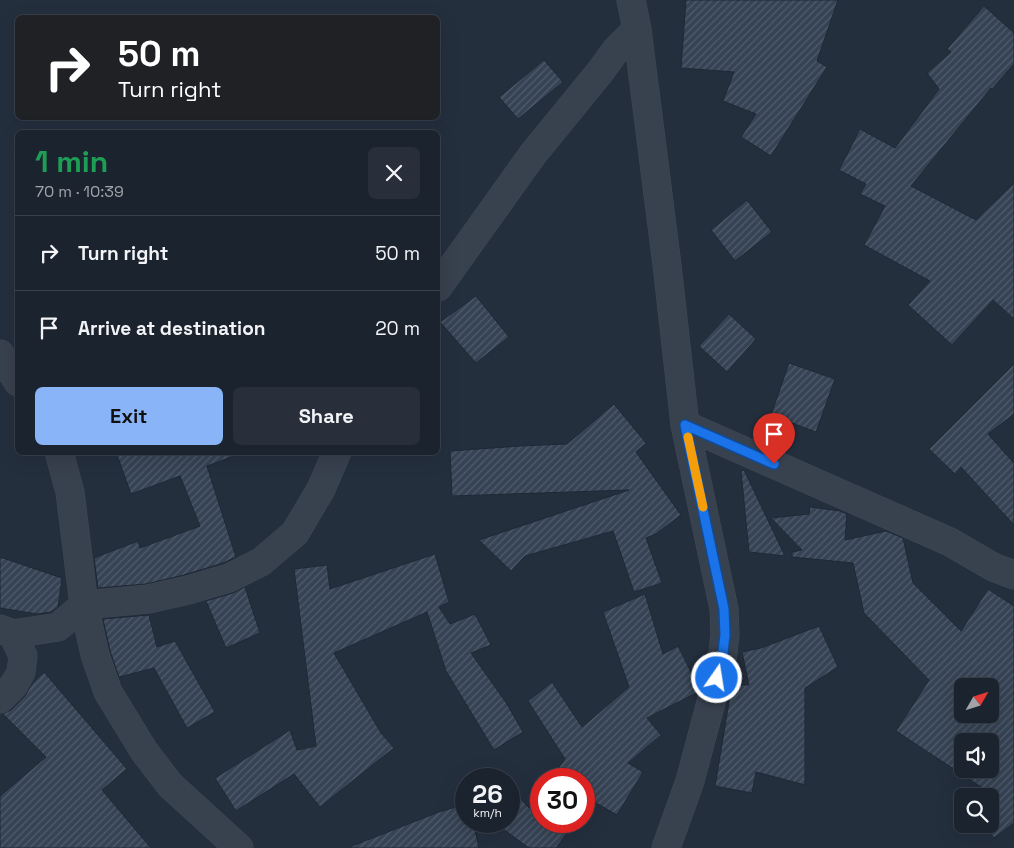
<!DOCTYPE html>
<meta charset="utf-8">
<style>
:root{--surface:#1b232e;--page:#282f3a;--text:#f1f3f6;--muted:#a0a4aa;--line:#39404a;--accent:#8ab4f8}
body{margin:0;font-family:"Space Grotesk",sans-serif;background:var(--page);color:var(--text);height:100vh;display:flex;flex-direction:column;font-size:19px;white-space:nowrap}
*{box-sizing:border-box;margin:0}
p{font-size:16px;color:var(--muted)}
.icon{flex:none;width:28px;height:28px;fill:none;stroke:currentColor;stroke-width:2;stroke-linecap:round;stroke-linejoin:round}
.map{position:relative;flex:1;overflow:hidden}
.side{position:absolute;left:15px;top:130px;width:425px;height:325px;display:flex;flex-direction:column;background:var(--surface);border-radius:8px;box-shadow:0 5px 20px #0002,0 0 0 1px var(--line)}
.side>*{flex:none}
.top-card{position:absolute;left:15px;top:15px;width:425px;height:105px;border-radius:8px;box-shadow:0 5px 20px #0002,0 0 0 1px var(--line);background:#202124;color:#fff;overflow:hidden}
.needle{width:32px;rotate:51deg}
.fabs{position:absolute;left:954px;top:678px;display:grid;gap:10px}
.fabs a{display:grid;place-items:center;width:45px;height:45px;border-radius:8px;background:var(--surface);box-shadow:0 5px 20px #0002,0 0 0 1px var(--line);font-size:25px}
.speed{position:absolute;left:455px;top:768px;display:flex;gap:10px;font-size:25px;font-weight:700;text-align:center}
.speed>*{display:grid;place-content:center;width:65px;height:65px;border-radius:50%;background:var(--surface);box-shadow:0 5px 20px #0002,0 0 0 1px var(--line);line-height:1}
.speed small{font-size:12px;font-weight:400}
.speed .limit{border:8px solid #d22;background:#fff;color:#111}
.pin{position:absolute;display:grid;place-items:center;width:42px;height:42px;color:#fff;margin:-51px -21px;border-radius:50% 50% 50% 0;rotate:-45deg;box-shadow:0 0 5px #0007}
.pin .icon{rotate:45deg}
.me{position:absolute;width:55px;margin:-28px;rotate:13deg;stroke-linejoin:round;filter:drop-shadow(0 0 4px #0008)}
.turn{display:flex;align-items:center;gap:18px;height:105px;padding:0 20px;font-size:22px}
.turn .icon{width:65px;height:65px;stroke-width:2.5}
.turn b{display:block;font-size:35px;line-height:42px}
.round{display:grid;place-items:center;flex:none;width:52px;height:52px;border-radius:8px;background:var(--page)}
.headline{display:flex;align-items:center;justify-content:space-between;height:85px;padding:0 20px}
h1{font-size:30px;font-weight:700;line-height:38px;color:#1e9e55}
.action{display:flex;gap:10px;margin-top:auto;padding:10px 20px}
.action a{flex:1;height:58px;border-radius:8px;background:var(--accent);color:#111;font-size:20px;font-weight:700;line-height:58px;text-align:center}
.action a+a{background:var(--page);color:var(--text)}
ul{padding:0;list-style:none}
li{display:flex;align-items:center;gap:15px;height:75px;padding:0 20px;border-top:1px solid var(--line)}
li div{flex:1}
li b{display:block;font-size:19px}
li em{font-style:normal}
.map>svg:first-child{display:block}
.building{fill:url(#building-hatch);stroke:#1f2835;fill-rule:evenodd}
.lines{fill:none;stroke-linecap:round;stroke-linejoin:round}
.street-casing{stroke:#414a57;stroke-width:29}
.street{stroke:#38414e;stroke-width:28}
.route-casing{stroke:#114b97;stroke-width:12}
.route{stroke:#1a73e8;stroke-width:9}
.slow{stroke:#f59e0b;stroke-width:9}
</style>
<div class="map">
<svg width="1014" height="848" viewBox="0 0 1014 848">
<defs>
<pattern id="building-hatch" width="6" height="6" patternUnits="userSpaceOnUse" patternTransform="scale(1.25)"><rect width="6" height="6" fill="#364354"/><path d="M-1 1l2-2M0 6l6-6M5 7l2-2" fill="none" stroke="#515c6b"/></pattern>
</defs>
<rect width="100%" height="100%" fill="#242f3e"/>
<path class="building" d="M686,0H838L817,61L827,67L771,156L741,137L756,114L723,101L734,72L681,68Z
M984,6L1014,33V64L992,89L991,88L911,186L976,220L1014,183V319L993,300L952,345L908,305L930,281L864,245L885,206L860,194L866,184L839,170L860,129L895,148L939,89L927,73L951,52L947,49Z
M544,60L563,82L518,119L499,97Z
M747,200L772,232L735,261L711,230Z
M476,296L509,337L476,363L440,322Z
M729,314L756,339L727,372L699,346Z
M789,363L835,379L816,432L771,415Z
M1014,364V414L988,434L1014,463V525L961,467L955,474L929,449Z
M614,404L646,443L636,452L681,515L656,534L646,538L662,583L634,592L613,531L525,556L511,571L479,540L629,490L452,496L450,451L520,446L567,444Z
M116,452H234V456L207,466L236,557L223,563L184,575L146,584L98,588L94,558L138,541L140,548L200,526L180,476L131,494Z
M744,470L785,556L749,552L741,471Z
M810,507L840,511L847,514L845,540L886,531L903,538L913,583L961,631L988,589L1014,606V823L994,838L983,824H990V796H968L981,787L896,731L929,680L864,613L853,563L792,557V552L802,550L771,518L809,514ZM962,686H990V714H962ZM962,741H990V769H962Z
M435,554L449,602L439,607L450,624L475,614L491,645L471,653L507,704L523,732L494,750L446,671L427,612L334,653L381,733L394,748L320,807L294,774L236,811L215,778L290,730L297,750L316,746L294,569L327,565L330,589Z
M0,557L62,578L58,607L51,612L37,614L0,608Z
M245,587L260,633L226,648L206,601L233,593Z
M645,594L663,654L678,646L699,688L698,692L647,718L661,735L628,763L643,772L617,815L591,800L584,811V779H550L565,759L528,701L552,682L582,727L629,687L603,612Z
M149,615L157,647L175,641L215,712L187,728L154,668L119,677L110,651L103,619Z
M819,626L838,667L805,688V785L756,772L752,793L715,786L732,684L749,685L742,652L761,648Z
M44,672L127,769L102,790L151,848H0V796L46,757L3,714L11,710L25,696L32,684Z
M514,791L529,808L541,791V821H576L556,848H529L492,821H509V793Z
M466,804V821H473L479,848H352V846L439,812Z"/>
<g class="lines">
<g class="street-casing">
<path id="street" d="M631,0L637,29L667,265L685,425L724,609L725,635L722,661L690,781L666,848
M438,287L533,154L600,72L616,50L637,29
M0,354L18,382
M685,425L950,542L993,567L1014,575
M59,452L70,492L84,605L95,655L108,692L144,751L170,785L239,848
M0,629L13,634L58,627L84,605L148,599L188,590L229,578L261,562L295,533L321,489L337,452
M0,699L14,685L21,672L23,656L13,634"/>
</g>
<use href="#street" class="street"/>
</g>
<g class="lines">
<g class="route-casing">
<path id="route" d="M717,678L722,661L725,635L724,609L685,425L774,464"/>
</g>
<use href="#route" class="route"/>
<path class="slow" d="M688,437L703,507"/>
</g>
</svg>
<div class="fabs">
<a><svg class="needle" viewBox="-14 -14 28 28"><path d="M0-13l5 13h-10z" fill="#e53935"/><path d="M0 13l5-13h-10z" fill="#a0a4aa"/></svg></a>
<a><svg class="icon" aria-label="sound" viewBox="0 0 24 24"><path d="M4 9h4l5-4v14l-5-4H4zM17 9q2 3 0 6"/></svg></a>
<a><svg class="icon" aria-label="search" viewBox="0 0 24 24"><circle cx="10" cy="10" r="6"/><path d="M15 15l6 6"/></svg></a>
</div>
<div class="speed"><div>26<small>km/h</small></div><div class="limit">30</div></div>
<div class="pin" style="left:774px;top:464px;background:#d93025"><svg class="icon" aria-label="arrive" viewBox="0 0 24 24"><path d="M6 21V4h12l-3 4 3 4H6"/></svg></div>
<svg class="me" style="left:717px;top:678px" viewBox="-20 -20 40 40"><circle r="17" fill="#1a73e8" stroke="#fff" stroke-width="3"/><path d="M0-11L8 9 0 5-8 9z" fill="#fff"/></svg>
<div class="top-card">
<div class="turn"><svg class="icon" aria-label="right" viewBox="0 0 24 24"><path d="M7 20v-9h11M14 6l5 5-5 5"/></svg><div><b>50 m</b>Turn right</div></div>
</div>
<section class="side">
<div class="headline"><div><h1>1 min</h1><p>70 m · 10:39</p></div><a class="round"><svg class="icon" aria-label="close" viewBox="0 0 24 24"><path d="M6 6l12 12M18 6L6 18"/></svg></a></div>
<ul>
<li><svg class="icon" aria-label="right" viewBox="0 0 24 24"><path d="M7 20v-9h11M14 6l5 5-5 5"/></svg><div><b>Turn right</b></div><em>50 m</em></li>
<li><svg class="icon" aria-label="arrive" viewBox="0 0 24 24"><path d="M6 21V4h12l-3 4 3 4H6"/></svg><div><b>Arrive at destination</b></div><em>20 m</em></li>
</ul>
<div class="action"><a>Exit</a><a>Share</a></div>
</section>
</div>
